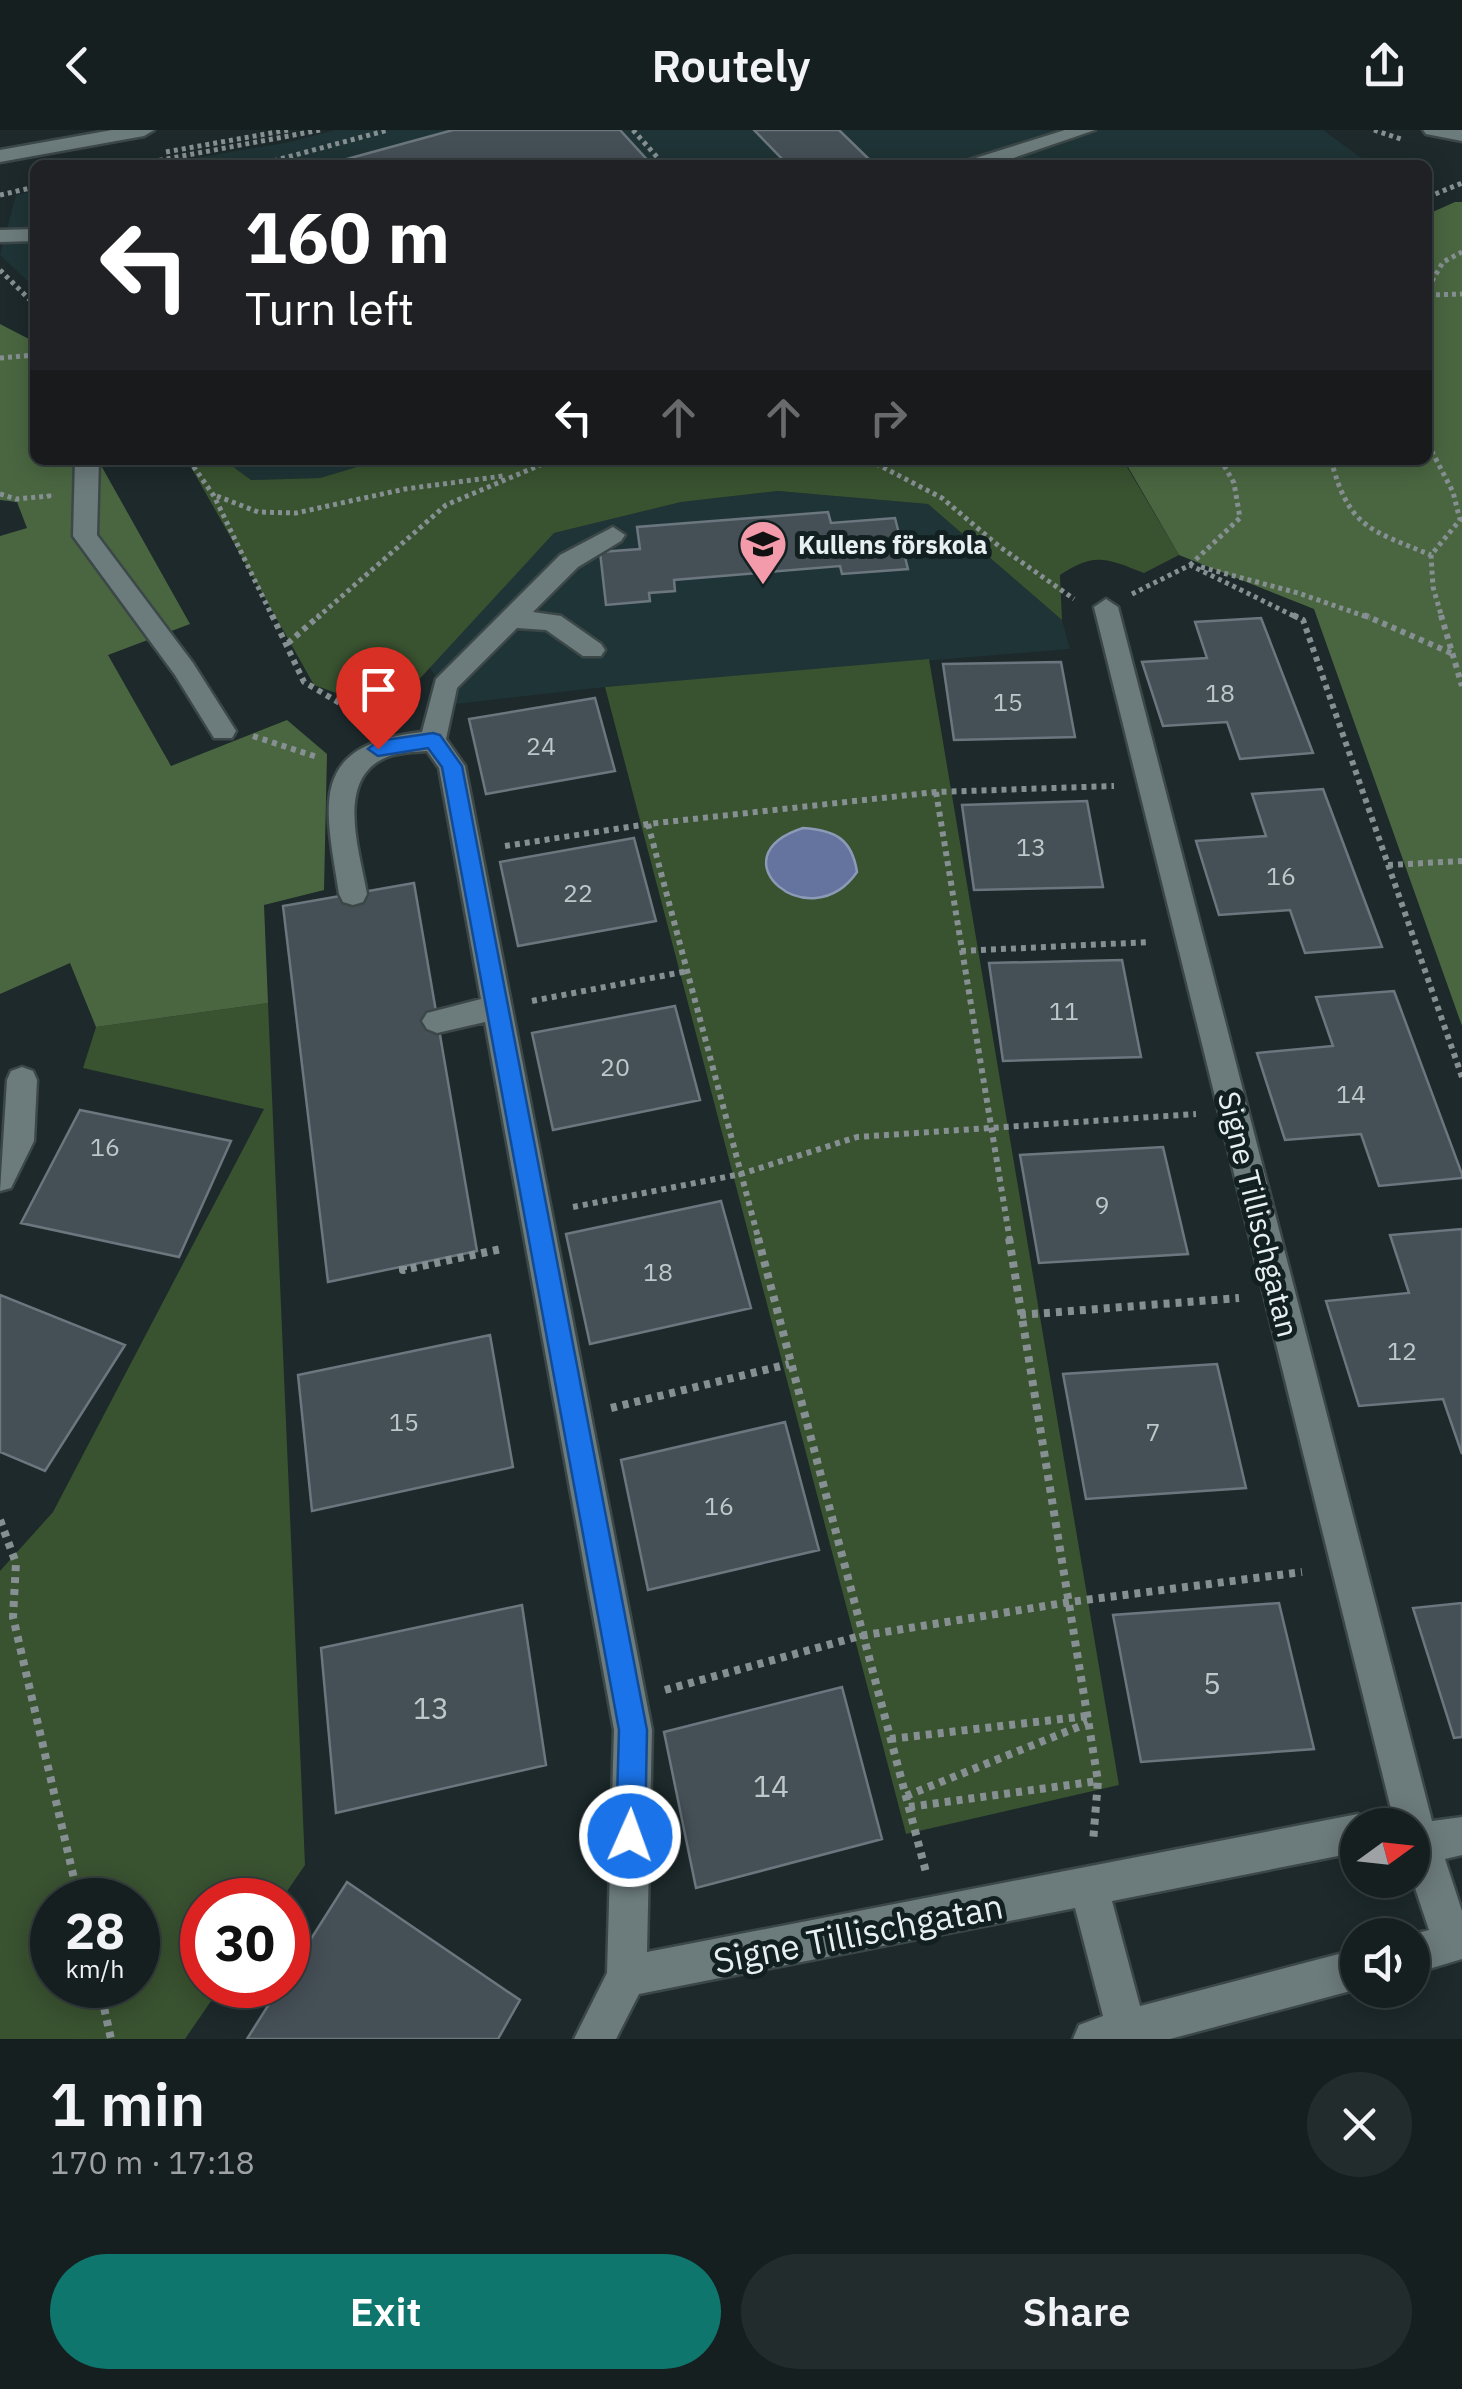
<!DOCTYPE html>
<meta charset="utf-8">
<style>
:root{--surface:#161f20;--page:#232c2d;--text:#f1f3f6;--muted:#9ea2a5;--line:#353d3e;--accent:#0f766e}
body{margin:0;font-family:"IBM Plex Sans",sans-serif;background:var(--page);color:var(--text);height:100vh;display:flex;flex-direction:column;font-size:38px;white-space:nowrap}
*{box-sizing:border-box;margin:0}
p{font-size:32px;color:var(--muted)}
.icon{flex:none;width:55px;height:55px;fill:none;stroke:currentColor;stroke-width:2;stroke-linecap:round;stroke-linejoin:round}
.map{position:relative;height:1909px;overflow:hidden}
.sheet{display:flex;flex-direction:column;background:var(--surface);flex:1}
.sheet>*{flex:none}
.top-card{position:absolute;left:30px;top:30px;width:1402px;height:305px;border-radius:15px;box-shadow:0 5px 25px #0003,0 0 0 2px var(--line);background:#202124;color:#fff;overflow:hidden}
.needle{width:65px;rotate:75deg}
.buttons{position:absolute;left:1340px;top:1678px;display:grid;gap:20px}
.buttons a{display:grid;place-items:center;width:90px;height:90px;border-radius:50%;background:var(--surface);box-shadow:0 5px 25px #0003,0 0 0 2px var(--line);font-size:50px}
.speed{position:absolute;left:30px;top:1748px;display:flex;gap:20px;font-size:50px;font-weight:700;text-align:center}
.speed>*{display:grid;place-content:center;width:130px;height:130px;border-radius:50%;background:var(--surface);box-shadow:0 5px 25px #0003,0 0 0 2px var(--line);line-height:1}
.speed small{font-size:25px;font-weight:400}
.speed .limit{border:15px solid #d22;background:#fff;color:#111}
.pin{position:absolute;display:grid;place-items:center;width:85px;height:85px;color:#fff;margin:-102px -42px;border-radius:50% 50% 50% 0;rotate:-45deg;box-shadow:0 0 10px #0007}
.pin .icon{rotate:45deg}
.me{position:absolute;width:110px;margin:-55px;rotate:2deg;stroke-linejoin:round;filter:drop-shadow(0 0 8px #0008)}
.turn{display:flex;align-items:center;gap:35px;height:210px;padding:0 50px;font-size:45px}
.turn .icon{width:130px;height:130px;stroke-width:2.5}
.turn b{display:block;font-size:70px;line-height:85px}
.lanes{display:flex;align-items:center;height:95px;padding:0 50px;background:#0003;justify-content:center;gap:50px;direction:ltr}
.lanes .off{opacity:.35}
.round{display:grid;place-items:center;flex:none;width:105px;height:105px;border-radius:52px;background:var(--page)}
.overview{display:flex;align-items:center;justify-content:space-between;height:170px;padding:0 50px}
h1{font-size:60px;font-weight:600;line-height:75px}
.action{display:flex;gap:20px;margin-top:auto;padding:20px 50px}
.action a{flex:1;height:115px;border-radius:60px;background:var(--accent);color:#fff;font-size:40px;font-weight:600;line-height:115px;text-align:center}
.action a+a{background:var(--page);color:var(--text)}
header{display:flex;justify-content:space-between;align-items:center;height:130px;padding:0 50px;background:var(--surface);font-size:45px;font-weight:600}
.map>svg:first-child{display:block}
.built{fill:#1f3436}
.green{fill:#395230;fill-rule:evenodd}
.forest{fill:#4a6641}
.water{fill:#65749e;stroke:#8c99b7;stroke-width:2.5}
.building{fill:#454f56;stroke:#6b767e;stroke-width:2.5}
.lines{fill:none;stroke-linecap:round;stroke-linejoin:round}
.minor-casing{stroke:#3c4748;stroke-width:5}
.path-far2{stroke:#869092;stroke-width:5;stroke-dasharray:4 4;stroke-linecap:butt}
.path-far1{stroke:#869092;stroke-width:6;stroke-dasharray:5 5;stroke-linecap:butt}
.path{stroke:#869092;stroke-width:8;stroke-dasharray:6 6;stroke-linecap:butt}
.minor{fill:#6c7b7c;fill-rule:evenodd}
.route{fill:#1a73e8;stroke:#114b97;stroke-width:2.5}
.labels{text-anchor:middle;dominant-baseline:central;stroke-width:10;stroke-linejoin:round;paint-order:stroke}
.far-poi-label{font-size:25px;font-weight:bold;fill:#e7eff0;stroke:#132021;text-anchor:start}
.number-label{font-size:25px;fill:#bec7ca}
.street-label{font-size:30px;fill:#e7eff0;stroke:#132021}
.near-number-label{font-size:30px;fill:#bec7ca}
.near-street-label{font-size:35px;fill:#e7eff0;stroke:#132021}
</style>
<header><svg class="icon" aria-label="back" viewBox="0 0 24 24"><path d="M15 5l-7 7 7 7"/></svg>Routely<svg class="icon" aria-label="share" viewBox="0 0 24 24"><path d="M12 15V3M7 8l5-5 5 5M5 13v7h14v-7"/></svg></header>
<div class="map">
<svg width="1462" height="1909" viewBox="0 0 1462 1909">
<rect width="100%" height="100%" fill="#1d292b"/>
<path class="built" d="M335,0H1323L1371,35H153L290,12Z
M35,61V158L0,125L16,65Z
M224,330H380L320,348L251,350Z
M778,361L928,374L1062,490L1070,519L605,557L456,574L429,537L554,403L681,372Z"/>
<path class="green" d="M187,330H224L251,350L320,348L380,330H1123L1179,425L1144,443C1106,428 1095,422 1060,445L1062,490L928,374L778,361L681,372L554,403L389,582L314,555Z
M929,529L1119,1655L906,1704L605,557Z
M268,873L305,1735L281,1770H202V1855H222L185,1909H0V1441L53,1382L264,979L83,938L96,897ZM52,1770H138V1855H52Z"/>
<path class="forest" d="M1455,72H1462V896L1314,479L1179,425L1124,330H1428V84Z
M0,194L29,209L35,220V330H98L190,494L108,525L171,636L287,590L327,624L324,760L264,775L268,873L96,897L70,833L0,864V406L27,398L17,372L0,370Z"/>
<path class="water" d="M803,698C835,700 852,709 857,742C810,810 713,727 803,698Z"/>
<path class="building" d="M453,0H620L652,35H325Z
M754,0H839L875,35H788Z
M828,382L831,393L895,388L908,439L842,444L840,436L674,450L675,461L649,463L650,471L606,475L600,422L640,419L637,397Z
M1261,488L1313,623L1240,629L1227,592L1163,596L1142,532L1207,528L1195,492Z
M1061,532L1075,607L954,610L943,534Z
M595,568L615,641L486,664L469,589Z
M1323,659L1382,817L1305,823L1290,780L1219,785L1196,711L1266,706L1252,664Z
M1087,671L1103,757L974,760L962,675Z
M634,708L656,791L518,816L500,732Z
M414,753L477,1121L328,1152L283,776Z
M1122,830L1141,927L1003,931L989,833Z
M1394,861L1462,1044V1048L1379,1056L1361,1004L1285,1010L1257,923L1333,916L1316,867Z
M675,876L700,970L553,1000L532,903Z
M80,980L231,1011L179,1127L21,1093Z
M1163,1017L1188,1124L1039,1133L1020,1025Z
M721,1071L751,1178L590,1214L566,1104Z
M1462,1099V1324L1443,1269L1359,1276L1326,1171L1409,1163L1390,1105Z
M0,1165L125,1215L45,1341L0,1322Z
M490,1205L513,1337L312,1381L298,1245Z
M1217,1234L1246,1358L1086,1369L1063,1244Z
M785,1292L819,1420L648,1460L621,1330Z
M1279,1473L1314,1619L1141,1632L1113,1485Z
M1462,1473V1607L1454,1608L1413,1478Z
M522,1475L546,1635L336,1683L321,1518Z
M842,1557L882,1709L696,1758L664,1602Z
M347,1752L520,1870L498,1909H247L281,1855H288V1845Z"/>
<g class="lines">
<g class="minor-casing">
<path id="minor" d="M112,0H154L144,6L0,32V20Z
M1065,0H1095L993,35H963L966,31Z
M1423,0H1462V11L1426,4Z
M35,99V111L0,112V100Z
M75,330H99L97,405L193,533L236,601L232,608H214L175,545L73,406Z
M613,397L625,405L621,411L578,437L533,482L561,486L601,514L605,520L601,526H583L546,500L517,498L457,558L446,609L465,636L652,1600L647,1822L1358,1684L1372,1689L1374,1695H1358V1722L1112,1771L1140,1876L1358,1819V1859L1170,1909H1073L1079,1895L1103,1886L1075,1778L639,1864L616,1909H574L607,1843L614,1600L485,892L437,903L427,899L422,891L427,883L481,869L439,638L427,621C414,622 399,622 387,627C334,648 360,722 367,764L363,772L353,775L343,772L339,764C325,674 307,615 422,602L436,549L560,425Z
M1106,469L1118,477L1432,1691L1462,1687V1725L1445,1729L1462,1781V1829L1412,1844L1410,1805L1429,1800L1412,1749V1695H1395L1394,1691L1094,477Z
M22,937L33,941L37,950L34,1011L11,1058L0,1061L7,950L11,941Z"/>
</g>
<path class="path-far2" d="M633,0L664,35
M1374,0L1404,10
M166,22L288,0
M151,32L320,0
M258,35L388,0
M0,65L35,57
M1428,67L1462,53
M0,140L35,175
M1428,158L1443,132L1462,122
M1428,165L1462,164
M0,228L35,225
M1428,314L1453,362L1460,390L1431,425L1433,457L1442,488
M189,330L214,366L273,488
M869,330L942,368L1000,417L1074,469
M1331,330C1349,398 1370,400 1431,425
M0,364L16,369L49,366L48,362
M217,366L258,382L296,383L405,359L503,346
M1190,435L1240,388L1234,353L1221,330
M1201,437L1298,463L1370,488
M1132,464L1190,435L1298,488
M317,488L446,375L552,330"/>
<path class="path-far1" d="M272,485L304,552L367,589
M1293,485L1303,490L1462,947
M1364,485L1451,523
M1441,485L1462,556
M288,513L320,485
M253,606L317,627
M936,662L1010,1111
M648,694L759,1111
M505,716L648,694L936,662L1114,656
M1388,735L1462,731
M961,821L1150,812
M532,871L688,841
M573,1077L741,1044L857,1007L1196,984"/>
<path class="path" d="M758,1108L927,1746
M1009,1108L1098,1651L1093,1712
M403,1136V1140L501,1119
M1020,1185L1239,1168
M611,1278L789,1234
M0,1390L16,1433L13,1487L79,1770
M665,1560L860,1506L1070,1472L1302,1442
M890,1609L1087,1586
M906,1666L1088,1593
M909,1677L1098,1651
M99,1855L111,1909"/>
<use href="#minor" class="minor"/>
</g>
<path class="route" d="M433,603L440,605L462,636L647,1600L645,1706L641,1716L630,1720L620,1716L616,1706L619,1600L442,637L428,618L378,626L368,619L378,611Z"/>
<defs>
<g id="school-pin" transform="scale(2.5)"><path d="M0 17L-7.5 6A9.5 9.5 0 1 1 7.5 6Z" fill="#f39aab" stroke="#132021"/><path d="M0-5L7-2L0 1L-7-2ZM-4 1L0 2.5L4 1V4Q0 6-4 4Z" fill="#111"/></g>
</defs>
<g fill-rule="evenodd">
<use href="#school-pin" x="763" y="414"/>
</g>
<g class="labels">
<g class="far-poi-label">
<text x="798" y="414">Kullens förskola</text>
</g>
<g class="number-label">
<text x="1220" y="562">18</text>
<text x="1008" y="571">15</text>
<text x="541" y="615">24</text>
<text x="1031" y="716">13</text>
<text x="1281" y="745">16</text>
<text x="578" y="762">22</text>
<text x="1064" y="880">11</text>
<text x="615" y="936">20</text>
<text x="1351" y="963">14</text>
<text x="105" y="1016">16</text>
<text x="1102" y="1074">9</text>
<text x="658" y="1141">18</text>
<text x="1402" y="1220">12</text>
<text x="404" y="1291">15</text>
<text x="1153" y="1301">7</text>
<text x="719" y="1375">16</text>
</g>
<g class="street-label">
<text transform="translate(1259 1084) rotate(76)">Signe Tillischgatan</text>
</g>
<g class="near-number-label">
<text x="1212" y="1552">5</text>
<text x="431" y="1577">13</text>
<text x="771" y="1655">14</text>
</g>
<g class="near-street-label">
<text transform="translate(858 1803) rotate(-11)">Signe Tillischgatan</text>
</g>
</g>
</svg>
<div class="buttons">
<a><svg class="needle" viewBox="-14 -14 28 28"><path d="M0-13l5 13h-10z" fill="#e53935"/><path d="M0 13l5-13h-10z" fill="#9ea2a5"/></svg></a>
<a><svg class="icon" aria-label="sound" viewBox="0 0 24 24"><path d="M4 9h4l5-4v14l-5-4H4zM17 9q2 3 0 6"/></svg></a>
</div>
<div class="speed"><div>28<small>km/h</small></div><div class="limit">30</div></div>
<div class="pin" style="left:378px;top:619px;background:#d93025"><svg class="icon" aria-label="arrive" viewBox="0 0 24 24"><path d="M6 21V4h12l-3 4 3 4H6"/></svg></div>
<svg class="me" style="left:630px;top:1706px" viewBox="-20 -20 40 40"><circle r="17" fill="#1a73e8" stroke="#fff" stroke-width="3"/><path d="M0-11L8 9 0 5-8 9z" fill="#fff"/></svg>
<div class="top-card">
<div class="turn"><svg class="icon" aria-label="left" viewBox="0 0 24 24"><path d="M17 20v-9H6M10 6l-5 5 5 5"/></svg><div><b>160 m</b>Turn left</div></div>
<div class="lanes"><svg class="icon" aria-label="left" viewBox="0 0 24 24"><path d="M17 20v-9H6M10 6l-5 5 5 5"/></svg><svg class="icon off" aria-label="ahead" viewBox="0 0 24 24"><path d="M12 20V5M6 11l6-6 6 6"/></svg><svg class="icon off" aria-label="ahead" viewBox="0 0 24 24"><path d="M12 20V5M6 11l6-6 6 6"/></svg><svg class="icon off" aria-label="right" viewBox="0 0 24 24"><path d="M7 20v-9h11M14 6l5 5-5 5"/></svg></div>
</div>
</div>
<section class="sheet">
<div class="overview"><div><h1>1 min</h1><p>170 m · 17:18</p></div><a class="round"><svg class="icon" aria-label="close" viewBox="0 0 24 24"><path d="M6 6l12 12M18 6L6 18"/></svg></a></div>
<div class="action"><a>Exit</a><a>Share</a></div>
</section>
